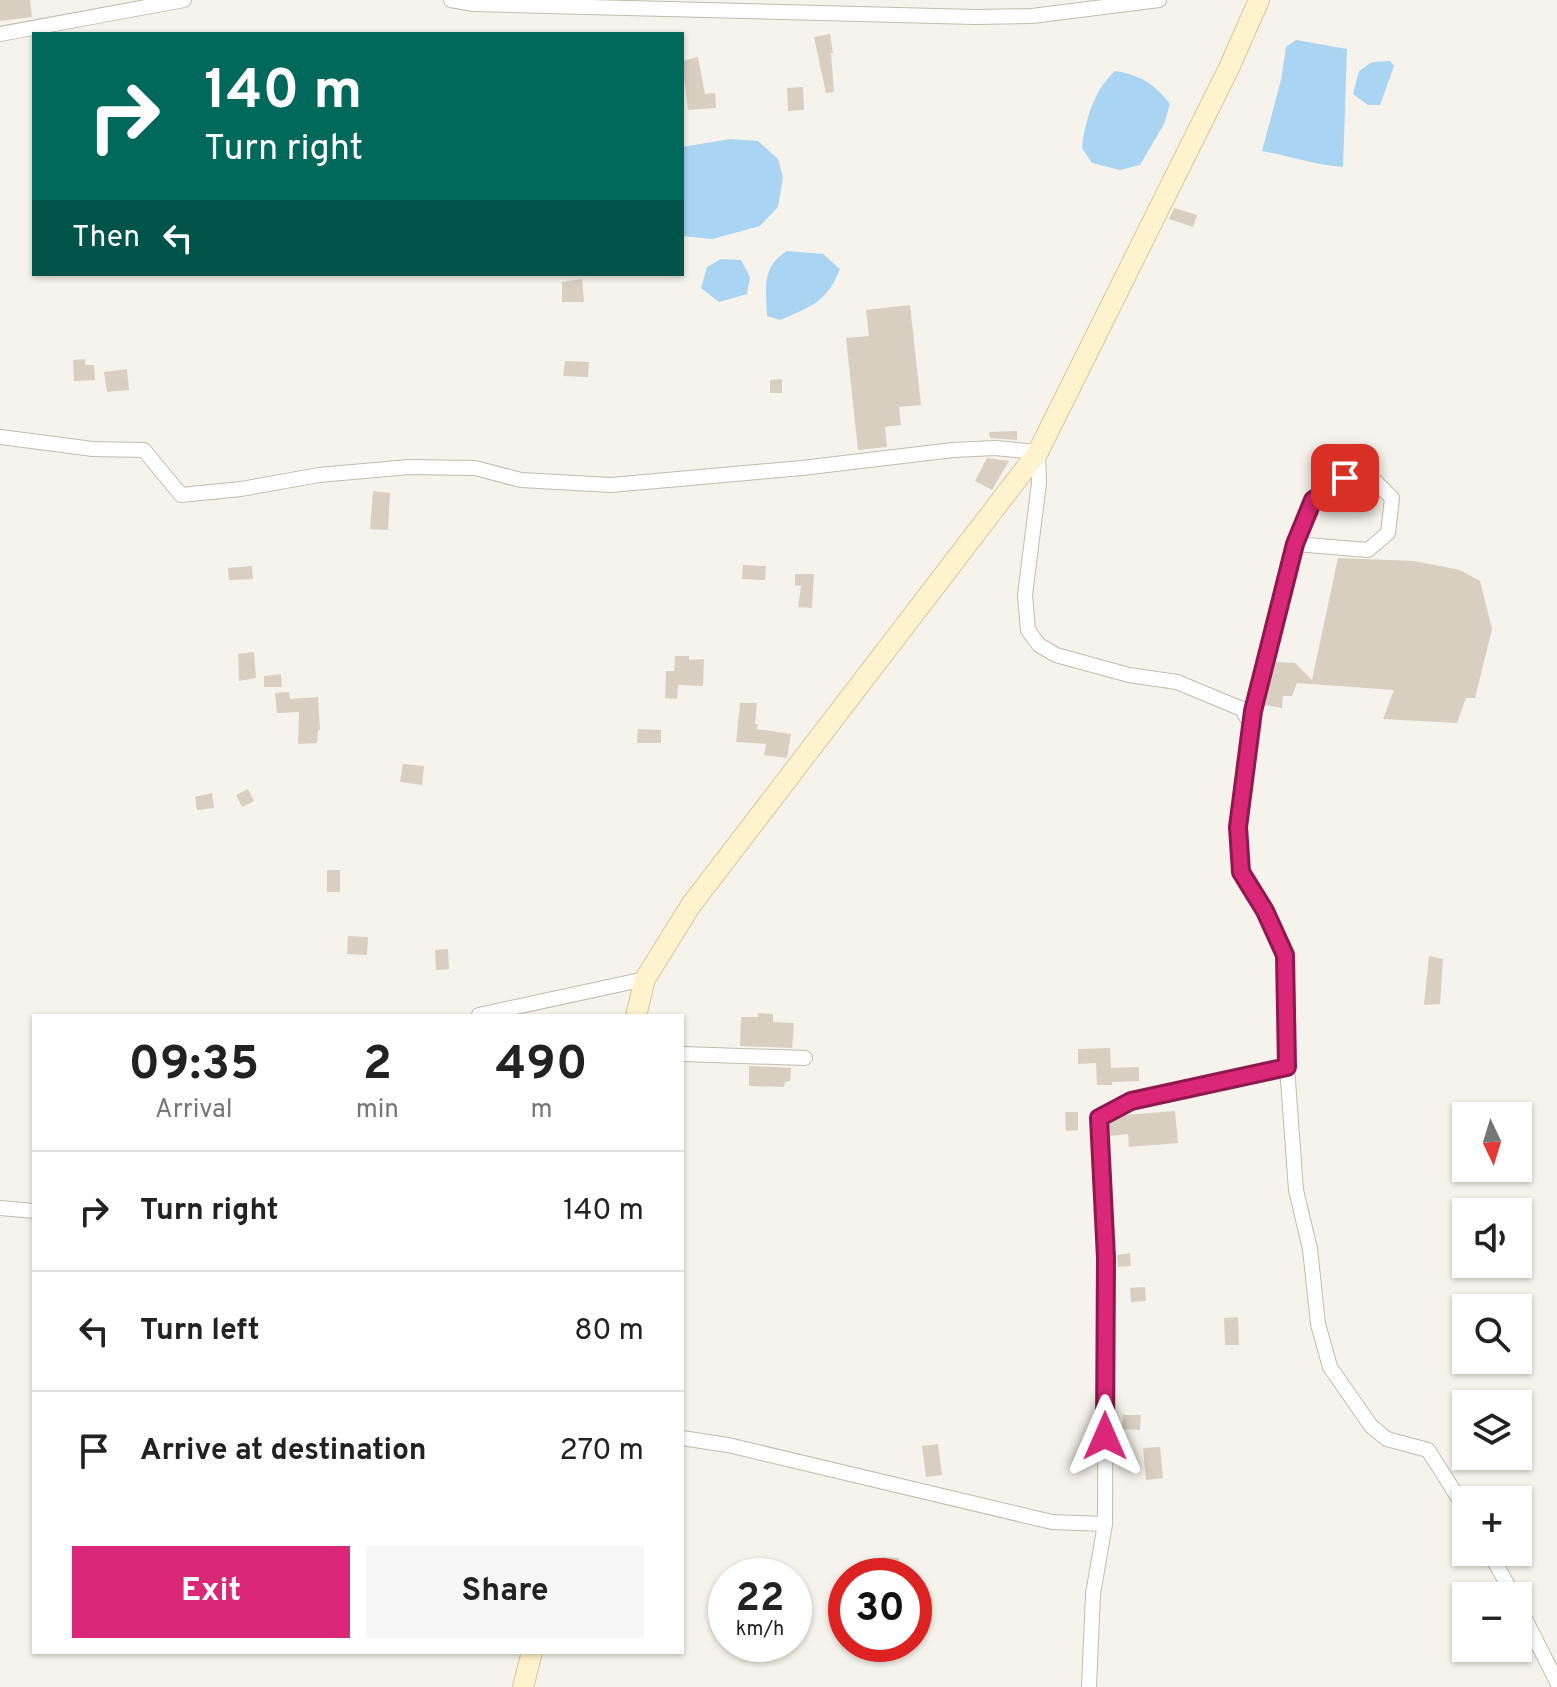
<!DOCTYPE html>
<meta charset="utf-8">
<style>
:root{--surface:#fff;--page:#f6f6f6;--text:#222;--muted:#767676;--line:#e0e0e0;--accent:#db2777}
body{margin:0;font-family:Overpass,sans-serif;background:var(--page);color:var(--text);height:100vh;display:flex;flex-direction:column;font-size:30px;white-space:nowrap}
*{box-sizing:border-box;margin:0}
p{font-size:26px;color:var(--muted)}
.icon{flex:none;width:44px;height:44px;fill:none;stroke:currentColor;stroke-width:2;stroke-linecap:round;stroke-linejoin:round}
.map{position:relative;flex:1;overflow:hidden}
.panel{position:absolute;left:32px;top:1014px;width:652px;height:640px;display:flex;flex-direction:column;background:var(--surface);border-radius:0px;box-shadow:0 2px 6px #0004}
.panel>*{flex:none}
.guide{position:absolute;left:32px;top:32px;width:652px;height:244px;border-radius:0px;box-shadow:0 2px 6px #0004;background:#00695c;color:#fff;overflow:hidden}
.needle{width:52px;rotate:176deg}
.buttons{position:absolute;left:1452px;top:1102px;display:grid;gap:16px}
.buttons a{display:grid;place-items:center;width:80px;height:80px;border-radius:0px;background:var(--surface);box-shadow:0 2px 6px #0004;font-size:40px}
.speed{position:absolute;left:708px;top:1558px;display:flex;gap:16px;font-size:40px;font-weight:700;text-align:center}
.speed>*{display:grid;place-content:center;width:104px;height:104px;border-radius:50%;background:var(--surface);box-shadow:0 2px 6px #0004;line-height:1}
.speed small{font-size:20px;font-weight:400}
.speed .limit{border:12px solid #d22;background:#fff;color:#111}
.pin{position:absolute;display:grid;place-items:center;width:68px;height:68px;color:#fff;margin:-34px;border-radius:16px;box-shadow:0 4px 12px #0006}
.me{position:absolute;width:88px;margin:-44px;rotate:0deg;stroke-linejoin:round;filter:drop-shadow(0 0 6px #0008)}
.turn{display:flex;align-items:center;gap:28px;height:168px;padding:0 40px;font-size:36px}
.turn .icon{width:104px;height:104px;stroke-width:2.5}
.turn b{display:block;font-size:56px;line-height:68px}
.then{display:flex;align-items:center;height:76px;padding:0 40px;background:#0003;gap:16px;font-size:30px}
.eta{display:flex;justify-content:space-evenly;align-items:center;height:136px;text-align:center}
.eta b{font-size:48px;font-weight:700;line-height:56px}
.button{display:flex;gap:16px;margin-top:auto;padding:16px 40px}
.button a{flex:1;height:92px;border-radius:0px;background:var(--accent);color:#fff;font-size:32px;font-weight:700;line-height:92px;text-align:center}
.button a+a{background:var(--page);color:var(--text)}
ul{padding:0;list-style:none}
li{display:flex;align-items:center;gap:24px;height:120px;padding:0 40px;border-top:2px solid var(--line)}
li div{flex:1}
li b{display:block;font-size:30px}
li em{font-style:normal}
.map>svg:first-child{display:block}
.water{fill:#a9d4f2}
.building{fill:#d8cfc1}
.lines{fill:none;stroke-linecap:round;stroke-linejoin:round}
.minor-casing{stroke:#c2bbae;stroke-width:16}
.secondary-casing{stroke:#d6c79b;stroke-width:22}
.minor{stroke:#fff;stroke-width:14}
.secondary{stroke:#fff3cd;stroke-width:20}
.route-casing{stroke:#8e194d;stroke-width:20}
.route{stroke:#db2777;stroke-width:14}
</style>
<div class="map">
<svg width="1557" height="1687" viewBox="0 0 1557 1687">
<rect width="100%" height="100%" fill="#f6f3ec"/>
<path class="water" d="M1296,40L1347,49L1343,167C1315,165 1290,156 1262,151L1281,80L1286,47Z
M1390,61L1394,66L1380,105H1368L1353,94L1359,71L1372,62Z
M1115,71C1140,75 1155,84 1170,104L1164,124L1140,165L1120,170L1092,163L1082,148C1085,121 1094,90 1115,71Z
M730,139L758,141L778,159L783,178L778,207L760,226L712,239L682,236V147Z
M787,251L823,254L840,269C826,303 812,306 780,320L767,316C766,288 761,267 787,251Z
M721,259L741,260L750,277L747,294L719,302L701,288L707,267Z"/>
<path class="building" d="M0,0H30L32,17L0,21Z
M830,34L833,53H831L834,92L826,93L814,37Z
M698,57L705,94L715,93L716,108L688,110L682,61Z
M803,87L804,110L788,111L787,88Z
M1174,208L1197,215L1193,227L1169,219Z
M582,279L584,302H562V282Z
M910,305L921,405L899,407L901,425L885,427L887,447L858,450L846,338L869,336L866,310Z
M85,359V365H94L95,380L74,381L73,360Z
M565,361L589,362L588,377L563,376Z
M127,369L129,390L107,392L104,372Z
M782,379V393H770V380Z
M1017,431V440L990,438L989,432Z
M987,458L1009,461L992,490L975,481Z
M373,491L390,493L388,530L370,529Z
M1338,558L1414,561L1460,570L1480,581L1492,629L1475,698H1466L1457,723L1383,719L1394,690L1297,683L1292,696H1283L1282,708L1265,705L1276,662L1295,663L1312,680Z
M743,565L766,566L765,580L742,579Z
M252,566L253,579L229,580L228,568Z
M795,574H814L812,608L798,607L801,586L795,585Z
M254,652L256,678L239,681L238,654Z
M675,656H689V660L704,659L703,686L678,685L677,699L665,698L666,671H674Z
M281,674L282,687H264V676Z
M289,692L290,699L318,697L320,730H318L317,743L298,744L299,712L277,713L275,693Z
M740,703H757L755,724H758L757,729L791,734L787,758L764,755L766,744L736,742Z
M638,729L661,730V743H637Z
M403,764L424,766L422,785L400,782Z
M248,789L254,801L242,807L236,795Z
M212,793L214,808L197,810L195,797Z
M327,870H340V892H327Z
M348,936L368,937L367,955L347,954Z
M448,949L449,969L436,970L435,950Z
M1429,956L1443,959L1440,1004L1424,1005Z
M758,1013L773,1014V1022L794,1023L792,1048L740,1046L741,1017H758Z
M1110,1048L1111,1068L1139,1067V1081L1112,1082V1085H1097L1096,1063L1078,1064V1049Z
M749,1066L791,1068L790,1081L785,1082L784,1087L749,1086Z
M1175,1111L1178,1143L1129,1147L1128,1134L1110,1136L1109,1124L1125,1115Z
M1065,1112H1078V1130L1066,1131Z
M1130,1253L1131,1266L1118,1267L1117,1255Z
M1145,1287L1146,1301L1131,1302L1130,1288Z
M1238,1317L1239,1345H1225L1224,1318Z
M1123,1415H1141L1140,1430L1122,1429Z
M938,1444L942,1475L926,1477L922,1446Z
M1160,1447L1163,1478L1146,1480L1143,1448Z
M882,1557L899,1558L897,1576H880Z"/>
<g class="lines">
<g class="minor-casing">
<path id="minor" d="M451,0L474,4L975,17L1032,16L1159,0
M0,34L184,0
M0,437L93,449L144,450L181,495L241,489L319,475L409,467L475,468L521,480L611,485L802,468L953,450L995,448L1038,452L1039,483L1025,595L1028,630L1039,645L1056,655L1129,675L1177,682L1242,709L1251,726
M1295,544L1368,550L1388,533L1392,498L1375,481L1345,478L1313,500L1295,544L1253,711L1238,827L1241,872L1265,911L1285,955L1287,1067L1296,1190L1310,1249L1318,1324L1330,1367L1371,1426L1387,1439L1428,1450L1466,1510
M479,1015L645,979
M682,1054L805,1058
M0,1208L34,1211
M682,1438L728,1445L1052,1522L1105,1524
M1489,1552L1514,1596
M1518,1605L1557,1682
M1089,1687L1093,1594L1105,1524L1106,1258L1099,1118L1131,1101L1287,1067"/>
</g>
<g class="secondary-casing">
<path id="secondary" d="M636,1016L645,979L691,905L1038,452L1229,68L1259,0
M523,1687L532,1652"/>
</g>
<use href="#minor" class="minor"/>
<use href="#secondary" class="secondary"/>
</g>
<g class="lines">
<g class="route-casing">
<path id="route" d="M1105,1436L1106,1258L1099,1118L1131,1101L1287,1067L1285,955L1265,911L1241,872L1238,827L1253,711L1295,544L1313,500L1345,478"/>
</g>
<use href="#route" class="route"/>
</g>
</svg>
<div class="buttons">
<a><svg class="needle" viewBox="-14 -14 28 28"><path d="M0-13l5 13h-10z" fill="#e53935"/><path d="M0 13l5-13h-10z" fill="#767676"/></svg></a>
<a><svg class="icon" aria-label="sound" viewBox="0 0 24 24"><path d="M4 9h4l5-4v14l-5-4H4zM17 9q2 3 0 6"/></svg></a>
<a><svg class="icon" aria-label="search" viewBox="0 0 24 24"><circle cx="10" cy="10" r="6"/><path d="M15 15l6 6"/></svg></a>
<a><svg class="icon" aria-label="layers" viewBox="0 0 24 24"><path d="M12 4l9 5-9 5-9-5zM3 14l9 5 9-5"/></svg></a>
<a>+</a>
<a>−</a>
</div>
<div class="speed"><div>22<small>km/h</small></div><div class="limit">30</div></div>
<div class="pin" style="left:1345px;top:478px;background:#d93025"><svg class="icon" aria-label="arrive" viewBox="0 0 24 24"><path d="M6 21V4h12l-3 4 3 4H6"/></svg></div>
<svg class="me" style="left:1105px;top:1436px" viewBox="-20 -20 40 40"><path d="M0-17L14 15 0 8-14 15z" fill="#db2777" stroke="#fff" stroke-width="4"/></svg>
<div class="guide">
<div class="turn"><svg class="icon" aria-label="right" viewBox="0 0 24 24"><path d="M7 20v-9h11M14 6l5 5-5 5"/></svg><div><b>140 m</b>Turn right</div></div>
<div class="then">Then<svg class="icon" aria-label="left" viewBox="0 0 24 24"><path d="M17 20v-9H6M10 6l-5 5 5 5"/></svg></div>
</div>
<section class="panel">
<div class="eta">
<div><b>09:35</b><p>Arrival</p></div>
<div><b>2</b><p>min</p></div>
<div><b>490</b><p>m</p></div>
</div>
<ul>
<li><svg class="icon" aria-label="right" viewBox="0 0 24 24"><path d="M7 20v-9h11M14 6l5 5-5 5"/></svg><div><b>Turn right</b></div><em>140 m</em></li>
<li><svg class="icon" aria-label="left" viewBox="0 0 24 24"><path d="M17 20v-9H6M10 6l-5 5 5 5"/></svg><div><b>Turn left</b></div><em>80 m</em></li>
<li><svg class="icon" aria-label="arrive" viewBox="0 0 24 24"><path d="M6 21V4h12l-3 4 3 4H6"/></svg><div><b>Arrive at destination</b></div><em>270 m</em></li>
</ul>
<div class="button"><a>Exit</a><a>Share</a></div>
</section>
</div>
